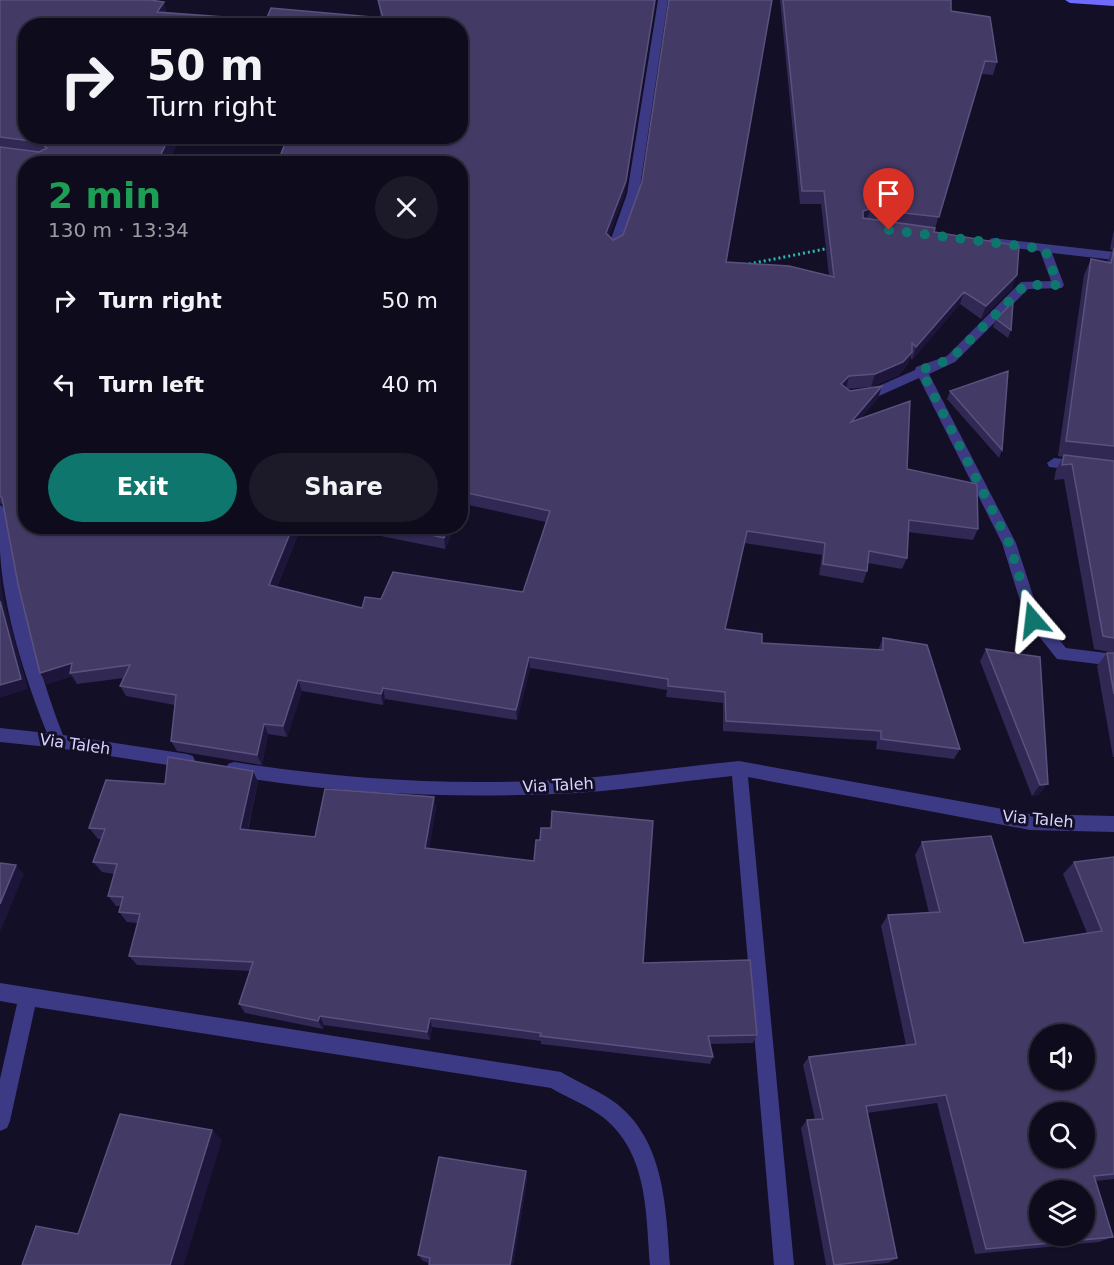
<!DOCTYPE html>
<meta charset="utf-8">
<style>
:root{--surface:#0e0b1c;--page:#1c1929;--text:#f1f3f6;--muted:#9b9ba3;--line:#2e2b3b;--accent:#0f766e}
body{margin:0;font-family:"DejaVu Sans",sans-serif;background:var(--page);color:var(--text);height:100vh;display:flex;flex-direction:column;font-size:22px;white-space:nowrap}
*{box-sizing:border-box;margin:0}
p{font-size:20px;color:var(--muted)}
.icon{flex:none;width:33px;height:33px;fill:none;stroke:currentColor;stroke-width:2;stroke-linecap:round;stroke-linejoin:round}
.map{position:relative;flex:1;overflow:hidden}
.side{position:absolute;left:18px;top:156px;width:450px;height:378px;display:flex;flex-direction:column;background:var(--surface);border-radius:24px;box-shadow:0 2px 4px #0004,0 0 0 2px var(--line)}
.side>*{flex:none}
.top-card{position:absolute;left:18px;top:18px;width:450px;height:126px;border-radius:24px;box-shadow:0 2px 4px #0004,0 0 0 2px var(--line);background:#0e0b1c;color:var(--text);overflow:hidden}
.fabs{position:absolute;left:1029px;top:1024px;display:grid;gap:12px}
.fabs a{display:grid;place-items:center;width:66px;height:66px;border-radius:50%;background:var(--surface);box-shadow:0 2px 4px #0004,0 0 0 2px var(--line);font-size:30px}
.pin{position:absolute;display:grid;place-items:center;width:51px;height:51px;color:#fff;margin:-62px -26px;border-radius:50% 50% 50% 0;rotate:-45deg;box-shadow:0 0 6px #0007}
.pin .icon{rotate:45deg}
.me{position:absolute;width:66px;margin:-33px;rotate:343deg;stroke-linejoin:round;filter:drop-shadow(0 0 4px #0008)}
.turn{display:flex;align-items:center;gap:21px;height:126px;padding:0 30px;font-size:27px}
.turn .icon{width:78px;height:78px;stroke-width:2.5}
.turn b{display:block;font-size:42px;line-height:51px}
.round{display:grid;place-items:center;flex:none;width:63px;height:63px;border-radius:32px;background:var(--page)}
.headline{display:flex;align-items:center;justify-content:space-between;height:102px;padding:0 30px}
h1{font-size:36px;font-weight:800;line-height:45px;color:#1e9e55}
.button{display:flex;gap:12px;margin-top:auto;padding:12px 30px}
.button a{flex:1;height:69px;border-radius:36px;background:var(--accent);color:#fff;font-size:24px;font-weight:800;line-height:69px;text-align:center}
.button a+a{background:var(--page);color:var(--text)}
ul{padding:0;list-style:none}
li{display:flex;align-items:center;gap:18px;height:84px;padding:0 30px}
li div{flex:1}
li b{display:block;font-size:22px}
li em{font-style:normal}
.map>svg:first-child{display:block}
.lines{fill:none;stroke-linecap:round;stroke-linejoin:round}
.path{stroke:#2fb8b0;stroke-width:3;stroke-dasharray:2 3;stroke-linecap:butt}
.minor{fill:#3d3a85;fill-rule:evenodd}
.secondary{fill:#6f6bff;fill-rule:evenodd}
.wall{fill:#312854;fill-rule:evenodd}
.shaded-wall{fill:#1d163a}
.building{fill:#433a66;stroke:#5a527e;stroke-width:1.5;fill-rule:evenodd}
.route{stroke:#0f766e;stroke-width:10;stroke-dasharray:0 18}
.labels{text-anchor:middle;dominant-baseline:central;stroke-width:6;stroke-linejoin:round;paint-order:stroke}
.street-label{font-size:16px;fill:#d9d4ff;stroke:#130f26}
</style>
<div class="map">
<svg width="1114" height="1265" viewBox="0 0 1114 1265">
<rect width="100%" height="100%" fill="#130f26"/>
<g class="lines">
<path class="path" d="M749,264L830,248"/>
<path class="minor" d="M658,0H668L639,194L620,247L614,251L608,247L627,194Z
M992,238L1114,252V260L1052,253L1064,285L1062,288L1028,289L955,362L929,374L1016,543L1040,617L1066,648L1114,654V666L1057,659L1026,620L1002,543L919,378L879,396L863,399L857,394L858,391L872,389L915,370L916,367L947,356L1021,282L1051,281L1040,251L988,245L986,242Z
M1054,458L1114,464V474L1049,467L1047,463Z
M0,505L7,510C20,587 34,662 63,735L187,754L193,756L195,761L193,766L187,768L58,748L0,742V728L47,733C25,678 3,610 0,551C0,535 0,520 0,505Z
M739,761L1030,814L1114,816V832L1030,830L748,777L794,1265H774L732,776C673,782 614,792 555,794C447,798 341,794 234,776L228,774L226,769L228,764L234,762C340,779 449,786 557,780C618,776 679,767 739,761Z
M0,983L561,1072C579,1083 600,1091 617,1104C665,1142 666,1209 670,1265H650C646,1213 648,1154 604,1118C589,1106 568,1098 551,1088L35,1007L10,1121L7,1128L0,1131V1079L17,1004L0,1001Z"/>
<path class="secondary" d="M1065,0H1114V6L1070,3Z"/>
</g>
<path class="wall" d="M0,0L155,1L167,13L266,20L381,18L378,0L625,193L609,236L613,240L727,262L829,276L821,204H800L780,0H951V11L997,62L993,75L981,74L934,232L1012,288L981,319L960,304L912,360L910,357L908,364L899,375L871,387L847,389L850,391L882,386L878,398L861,418L907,469L978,529L973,540L908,532L907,558L902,569L868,563L867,571L863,583L819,575L822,555L744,543L725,629L762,643L878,650L883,638L960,749L954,759L876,749L877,741L723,731V703L666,697L667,690L530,668L517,720L385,699L383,705L302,691L287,737L268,734L262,765L177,751L171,741L175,705L126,696L120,686L124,678L77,684L72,676L47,684L40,673L4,506L0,503ZM26,26L460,136V513L464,504L546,522L523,592L381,599L362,608L277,587L301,527L26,526V164H167L181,136Z
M1114,229V757H1113L1097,666L1107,653H1114L1094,649L1064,479L1054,480L1056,470L1063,457L1058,456L1084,275L1091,259L1107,262L1113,250L1110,249Z
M996,319L1011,330L1008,338L993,327Z
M950,391L1002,450L999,458L947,399Z
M370,526H455L445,549L371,534Z
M986,649L1040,657V794L1032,796L980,661Z
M253,771L258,782L248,830L315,837L434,797L436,808L429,848L643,963L757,1035L753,1043L710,1044L713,1057L710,1064L541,1044V1041L432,1027L430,1040L324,1025L323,1029L245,1013L239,1004L250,971L137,965L129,956L138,923L127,922L119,912L121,906H116L108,896L114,874L102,872L93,862L102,839H98L89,828L165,784Z
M922,842L1024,943L1087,933L1063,874L1074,862L1114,857V1179L1095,1181L1113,1237L1099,1242L975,1254L937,1103L867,1113L897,1258L888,1263L867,1265H826L801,1128L807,1120H815L803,1065L809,1057L906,1045L881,926L888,915L929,913L915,855Z
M526,1171L527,1179L513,1265H429V1263L423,1261L418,1255Z"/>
<path class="shaded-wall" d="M655,0H656L625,193L606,246V233Z
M164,2L168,15L157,12Z
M170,136H181L167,164H156Z
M870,209L866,222L860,224L863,211Z
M1017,275L1012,288L981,319L986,306Z
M964,292L960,304L912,360L916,347Z
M912,352L908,364L899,375L871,387L875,374Z
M849,376L846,389L841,384Z
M882,386L878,398L847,434L851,422Z
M463,492L464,504L460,513V498Z
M293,526L301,527L273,597L269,585Z
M449,526H455L445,549L444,538Z
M0,570L3,597L28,689L0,698Z
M529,657L530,668L517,720L516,710Z
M72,663L70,673L72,676L47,684L40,673Z
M298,680L302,691L287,737L283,726Z
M383,688L385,699L383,705L381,694Z
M264,724L268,734L262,765L257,755Z
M253,771L258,782L245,840L240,829Z
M1048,784L1040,794L1032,796L1040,785Z
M434,797L436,808L427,859L425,848Z
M16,865L24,874L0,932V904Z
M320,1016L324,1025L323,1029L318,1021Z
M430,1018L432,1027L430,1040L427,1032Z
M212,1130L222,1140L184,1265H170Z
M526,1171L527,1179L513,1265H510Z"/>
<path class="building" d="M0,0H150L164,2L157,12L266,20L271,8L383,18L378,0H655L626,181L606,233L613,240L623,235L642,182L669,0H772L726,262L789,266L834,277L824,191H802L783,0H951V11L990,17L997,62L985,61L939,217L870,209L863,211V218L935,228L934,232L1019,246L1017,275L986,306L964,292L916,347L912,343V352L903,362L875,374L849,376L841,384L850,391L882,386L851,422L910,401L907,469L977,484L978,529L909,520L907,558L869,551L867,571L823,564L825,543L747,531L725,629L762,634V643L883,650V638L927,645L960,749L881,739V731L726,721L725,692L668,686V679L529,657L516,710L383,688L381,694L298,680L283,726L264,724L257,755L171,741L176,695L120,686L130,665L70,673L72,663L40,673L18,584L2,498L0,496V147L39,152L47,148L39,142L0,137ZM26,26H460V136H288L277,164H460V498L463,492L550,511L523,592L393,572L381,599L365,597L362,608L269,585L293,526H26V164H156L170,136H26Z
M1114,248V446L1066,441L1091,259L1111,263Z
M1013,302L1011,330L996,319Z
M1008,371L1002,450L950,391Z
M1064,455L1114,461V638L1103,636L1072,464L1062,465Z
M389,526H449L444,538Z
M0,601L21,679L0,685Z
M986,649L1040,657L1048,784L1040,785Z
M1107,653H1114V694Z
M168,757L253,771L240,829L315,837L325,789L434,797L425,848L534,861L536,840H540L541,828H551L552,811L653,821L643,963L750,960L757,1035L708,1036L713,1057L540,1036L541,1033L430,1018L427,1032L320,1016L318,1021L239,1004L253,962L129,956L140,914L119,912L123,897L108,896L117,864L93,862L105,829L89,828L106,780L165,784Z
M991,836L1024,943L1102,931L1074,862L1114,857V1174L1094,1176L1113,1237L986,1249L946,1095L866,1106L897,1258L834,1265L807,1120L823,1119L809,1057L916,1044L888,915L940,912L922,842ZM1040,1035H1084V1080H1040ZM1040,1113H1084V1158H1040ZM1040,1191H1084V1236H1040Z
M0,863L16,865L0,904Z
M120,1114L212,1130L170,1265H22L36,1226L78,1234Z
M439,1157L526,1171L510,1265H429L430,1258L418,1255Z"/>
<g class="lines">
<path class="route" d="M889,230L1045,249L1058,285H1025L951,359L921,370L1009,543L1033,620"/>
</g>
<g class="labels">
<g class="street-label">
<text transform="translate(75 744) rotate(8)">Via Taleh</text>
<text transform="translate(558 785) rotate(-3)">Via Taleh</text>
<text transform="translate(1038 819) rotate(5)">Via Taleh</text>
</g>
</g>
</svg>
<div class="fabs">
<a><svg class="icon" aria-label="sound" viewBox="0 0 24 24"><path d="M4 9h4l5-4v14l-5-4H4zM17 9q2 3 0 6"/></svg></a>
<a><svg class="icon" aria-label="search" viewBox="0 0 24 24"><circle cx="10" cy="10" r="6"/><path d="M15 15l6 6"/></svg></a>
<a><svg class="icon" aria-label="layers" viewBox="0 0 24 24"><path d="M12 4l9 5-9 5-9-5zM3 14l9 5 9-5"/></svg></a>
</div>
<div class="pin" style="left:889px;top:230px;background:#d93025"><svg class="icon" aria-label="arrive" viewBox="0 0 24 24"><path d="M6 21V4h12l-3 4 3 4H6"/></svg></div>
<svg class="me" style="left:1033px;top:620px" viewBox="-20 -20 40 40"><path d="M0-17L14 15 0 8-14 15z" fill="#0f766e" stroke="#fff" stroke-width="4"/></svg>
<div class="top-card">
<div class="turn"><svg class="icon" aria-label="right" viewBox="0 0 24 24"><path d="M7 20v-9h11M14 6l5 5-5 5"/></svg><div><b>50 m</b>Turn right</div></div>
</div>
<section class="side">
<div class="headline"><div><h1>2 min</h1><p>130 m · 13:34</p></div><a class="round"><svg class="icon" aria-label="close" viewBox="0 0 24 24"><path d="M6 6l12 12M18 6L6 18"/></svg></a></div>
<ul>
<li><svg class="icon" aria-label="right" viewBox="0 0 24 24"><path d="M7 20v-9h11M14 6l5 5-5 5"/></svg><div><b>Turn right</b></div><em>50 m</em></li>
<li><svg class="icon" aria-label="left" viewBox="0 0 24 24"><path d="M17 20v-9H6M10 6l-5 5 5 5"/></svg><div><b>Turn left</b></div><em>40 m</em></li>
</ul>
<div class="button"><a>Exit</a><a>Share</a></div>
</section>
</div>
